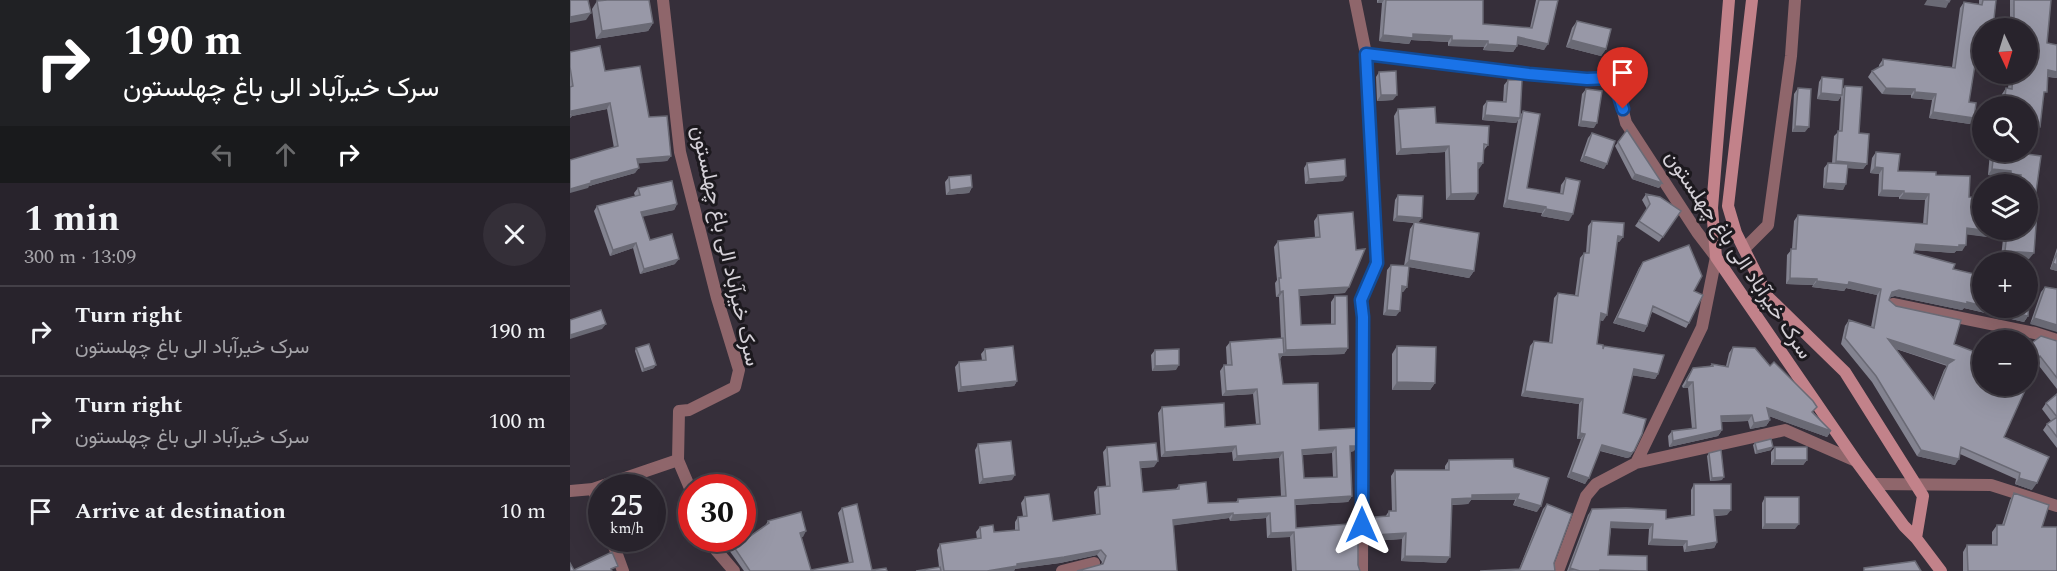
<!DOCTYPE html>
<meta charset="utf-8">
<style>
:root{--surface:#28232c;--page:#342f38;--text:#f1f3f6;--muted:#a5a4a9;--line:#444048}
body{margin:0;font-family:Spectral,Vazirmatn,serif;background:var(--page);color:var(--text);height:100vh;display:flex;flex-direction:column;font-size:22px;white-space:nowrap}
*{box-sizing:border-box;margin:0}
p{font-size:20px;color:var(--muted)}
.icon{flex:none;width:33px;height:33px;fill:none;stroke:currentColor;stroke-width:2;stroke-linecap:round;stroke-linejoin:round}
.map{position:relative;flex:1;overflow:hidden}
.sheet{display:flex;flex-direction:column;background:var(--surface);width:570px}
.sheet>*{flex:none}
.top-card{background:#202124;color:#fff;overflow:hidden}
.needle{width:39px;rotate:176deg}
.tools{position:absolute;left:1402px;top:18px;display:grid;gap:12px}
.tools a{display:grid;place-items:center;width:66px;height:66px;border-radius:50%;background:var(--surface);box-shadow:0 6px 24px #0002,0 0 0 2px var(--line);font-size:30px}
.speed{position:absolute;left:18px;top:474px;display:flex;gap:12px;font-size:30px;font-weight:700;text-align:center}
.speed>*{display:grid;place-content:center;width:78px;height:78px;border-radius:50%;background:var(--surface);box-shadow:0 6px 24px #0002,0 0 0 2px var(--line);line-height:1}
.speed small{font-size:15px;font-weight:400}
.speed .limit{border:9px solid #d22;background:#fff;color:#111}
.pin{position:absolute;display:grid;place-items:center;width:51px;height:51px;color:#fff;margin:-62px -26px;border-radius:50% 50% 50% 0;rotate:-45deg;box-shadow:0 0 6px #0007}
.pin .icon{rotate:45deg}
.me{position:absolute;width:66px;margin:-33px;rotate:0deg;stroke-linejoin:round;filter:drop-shadow(0 0 4px #0008)}
.turn{display:flex;align-items:center;gap:21px;height:126px;padding:0 24px;font-size:27px}
.turn .icon{width:78px;height:78px;stroke-width:2.5}
.turn b{display:block;font-size:42px;line-height:51px}
.lanes{display:flex;align-items:center;height:57px;padding:0 24px;background:#0003;justify-content:center;gap:30px;direction:ltr}
.lanes .off{opacity:.35}
.round{display:grid;place-items:center;flex:none;width:63px;height:63px;border-radius:32px;background:var(--page)}
.headline{display:flex;align-items:center;justify-content:space-between;height:102px;padding:0 24px}
h1{font-size:36px;font-weight:700;line-height:45px}
ul{padding:0;list-style:none}
li{display:flex;align-items:center;gap:18px;height:90px;padding:0 24px;border-top:2px solid var(--line)}
li div{flex:1}
li b{display:block;font-size:22px}
li em{font-style:normal}
main{display:flex;flex:1;min-height:0}
.map>svg:first-child{display:block}
.lines{fill:none;stroke-linecap:round;stroke-linejoin:round}
.minor{stroke:#8f666b;stroke-width:12}
.tertiary{stroke:#8f666b;stroke-width:12}
.secondary{stroke:#c2828a;stroke-width:12}
.wall{fill:#838390;fill-rule:evenodd}
.shaded-wall{fill:#6a6a75}
.building{fill:#9898a7;stroke:#6a6a75;stroke-width:1.5;fill-rule:evenodd}
.route-casing{stroke:#114b97;stroke-width:15}
.route{stroke:#1a73e8;stroke-width:10}
.labels{text-anchor:middle;dominant-baseline:central;stroke-width:6;stroke-linejoin:round;paint-order:stroke}
.street-label{font-size:21px;fill:#d4d0d7;stroke:#1c191e}
</style>
<main>
<section class="sheet">
<div class="top-card">
<div class="turn"><svg class="icon" aria-label="right" viewBox="0 0 24 24"><path d="M7 20v-9h11M14 6l5 5-5 5"/></svg><div><b>190 m</b>سرک خیرآباد الی باغ چهلستون</div></div>
<div class="lanes"><svg class="icon off" aria-label="left" viewBox="0 0 24 24"><path d="M17 20v-9H6M10 6l-5 5 5 5"/></svg><svg class="icon off" aria-label="ahead" viewBox="0 0 24 24"><path d="M12 20V5M6 11l6-6 6 6"/></svg><svg class="icon" aria-label="right" viewBox="0 0 24 24"><path d="M7 20v-9h11M14 6l5 5-5 5"/></svg></div>
</div>
<div class="headline"><div><h1>1 min</h1><p>300 m · 13:09</p></div><a class="round"><svg class="icon" aria-label="close" viewBox="0 0 24 24"><path d="M6 6l12 12M18 6L6 18"/></svg></a></div>
<ul>
<li><svg class="icon" aria-label="right" viewBox="0 0 24 24"><path d="M7 20v-9h11M14 6l5 5-5 5"/></svg><div><b>Turn right</b><p>سرک خیرآباد الی باغ چهلستون</p></div><em>190 m</em></li>
<li><svg class="icon" aria-label="right" viewBox="0 0 24 24"><path d="M7 20v-9h11M14 6l5 5-5 5"/></svg><div><b>Turn right</b><p>سرک خیرآباد الی باغ چهلستون</p></div><em>100 m</em></li>
<li><svg class="icon" aria-label="arrive" viewBox="0 0 24 24"><path d="M6 21V4h12l-3 4 3 4H6"/></svg><div><b>Arrive at destination</b></div><em>10 m</em></li>
</ul>
</section>
<div class="map">
<svg width="1487" height="571" viewBox="0 0 1487 571">
<rect width="100%" height="100%" fill="#362f3a"/>
<g class="lines">
<path class="minor" d="M1323,304L1465,333L1487,340
M108,460L122,493
M1066,463L1132,327L1146,257
M1303,484L1421,485L1487,506
M23,489L32,511
M41,538L53,571
M141,538L146,550L164,571
M492,571L524,563
M792,571L793,317L791,300L807,263L796,54
M988,571L1016,496L1026,484L1066,463L1215,430L1286,461"/>
<path class="tertiary" d="M785,0L796,54L959,74L1016,79L1039,78L1049,96L1056,123L1127,232L1146,257
M1174,249L1198,225L1221,56L1225,0
M0,491L23,489L108,460L109,411L119,410L165,387L169,370L147,298L110,152L93,0"/>
<path class="secondary" d="M1159,0L1142,208L1146,257L1286,461L1334,526L1346,538L1371,571
M1182,0L1158,206L1166,233L1198,297L1275,372L1353,496L1346,538"/>
</g>
<path class="wall" d="M807,0H913V24L960,28L966,0H988L974,50L947,44V46L943,52L913,50L914,47L878,46V42L841,40L839,44L809,41L812,3H807Z
M1409,0H1426L1413,28V65L1405,64L1399,102L1404,118L1400,124L1359,118L1362,100L1341,98V95L1312,94L1298,77L1302,71L1309,68V65L1313,59L1382,67L1390,8L1394,2L1409,4Z
M1440,0H1481L1477,43L1487,45V78L1478,77L1473,97L1470,127L1466,133L1458,106H1430L1432,94L1436,88L1438,89L1439,74H1458V28H1440Z
M27,1L83,23L78,31L26,39L22,9Z
M1007,21L1036,49L1031,56L996,47L1002,28Z
M0,52L35,71L79,117L101,156L97,161L68,163L65,173L19,186L18,188L44,148L37,109L2,116L0,118Z
M809,72L823,100L807,101L806,77Z
M1252,77L1272,90L1275,86L1297,164L1293,169L1277,168L1273,190L1253,188L1254,168L1258,163H1262L1264,136L1269,131L1271,96L1268,101L1247,99L1249,82Z
M938,80L950,116L953,111L957,188L990,194L991,185L996,178L999,221L971,216L972,213L933,207L948,120L946,123L912,120L913,106L917,101L933,102L934,85Z
M1228,88L1235,132H1222L1224,94Z
M1016,89L1024,128L1008,126L1012,94Z
M828,109L918,145L914,150L913,163L908,169L904,200H876L875,152L826,155L824,116Z
M1057,130L1092,183L1089,188L1062,179L1045,146Z
M1022,133L1034,169L1010,161L1018,138Z
M1306,152L1328,171L1366,175L1399,197L1458,230V184H1447V181L1437,180V177L1418,175L1420,152H1443L1465,199L1459,259L1431,257L1433,239L1397,234L1392,251H1386L1384,253L1345,250L1344,253L1383,269L1458,316L1454,322L1394,308L1392,310L1325,296L1320,297L1319,300L1326,306L1384,344L1462,490L1445,484L1446,479L1390,454L1385,465L1347,456L1302,382L1271,344L1275,326L1279,320L1301,327L1307,295L1276,288L1274,291L1242,287L1243,285L1216,284L1217,255L1222,249L1224,221L1228,215L1353,224L1355,200L1329,199V197L1308,196L1309,174L1300,173L1302,158ZM1326,349L1377,366L1374,370L1363,398Z
M737,163L773,181L735,184L734,168Z
M379,177L402,187L399,193L376,195L375,182Z
M68,188L107,204L104,210L72,216L80,240L105,264L70,274L63,248L40,256L24,211L27,206L65,196L64,193Z
M1076,194L1111,211L1089,242L1065,226L1077,209L1072,200Z
M828,195L848,223L904,271L899,278L839,267L837,287L833,292H831L826,316L813,315L817,270L821,265L834,266L840,229L844,223L823,221L825,200Z
M748,215L775,293L729,296L731,325L761,324V302L765,296L778,348L774,354L712,356L710,359L713,384L749,430L784,451L780,452L782,496L778,502L725,505L726,528L775,525L779,519L788,565L790,571H722L720,537L697,538L696,518L660,521L659,518L604,525L531,564L532,562L527,555L490,563L445,569L444,571H346L369,567L367,550L370,544L407,539L406,532L410,527L424,532L445,530V522L448,517L453,516L451,503L455,497L483,521L526,515L524,492L528,487L536,486L533,452L537,447L584,467L571,468L573,492L606,489L609,485L638,503L666,502L668,499L711,496L709,458L663,461L662,452L591,457L588,413L592,407L655,427L686,424L683,394L652,396L650,371L654,365H657L656,347L660,342L711,339L709,297H706L705,283L707,280L704,247L708,241L745,237L744,221ZM762,453L763,477L734,478L732,455Z
M1022,221L1053,237L1049,242H1047L1033,321L1030,320L1027,344L1088,374L1085,379L1062,375L1053,413L1064,451L1060,457L1057,458L1030,451L1015,484L997,477L1011,439H1007L1009,404L951,396L960,346L964,341L979,343L984,298L988,293L1005,295L1010,258L1014,253H1016L1018,226Z
M1487,248V271L1480,269Z
M1073,262L1119,323L1116,328L1082,312L1077,326L1074,332L1043,323L1069,268Z
M1475,287L1487,289L1460,324L1471,292Z
M1487,341V389L1466,362L1458,346Z
M827,346L865,383L860,390H822V354Z
M1163,347L1200,366L1261,431L1257,437L1199,416L1200,420L1196,426L1180,429L1178,421L1152,422V430L1148,436L1099,447L1098,436L1102,431L1122,429L1118,388H1113L1112,386L1119,374L1123,368L1140,366L1142,364L1156,366L1159,353Z
M66,348L84,368L72,372L65,351Z
M415,349L447,381L444,386L388,392L385,367L389,362L412,360L411,354Z
M585,350L606,370L582,371L581,355Z
M1487,394V448L1473,430L1477,424L1481,421L1472,409L1476,403Z
M1185,443L1201,450L1185,454L1183,445Z
M408,444L442,480L409,484L405,450Z
M1205,447L1237,460L1233,465H1201V452Z
M1139,453L1152,480L1140,481L1137,456Z
M879,460L944,467L967,512L943,505L945,500H901L898,504L882,505L876,563L831,561L832,539L800,541V523L805,517H815L819,511H822L821,476L825,470H875V466Z
M1124,484L1157,515L1145,516L1147,542L1144,548L1114,552L1113,546L1078,545L1079,529L1041,528L1038,555L1077,571H997L1018,515L1022,509L1096,519L1121,516V490Z
M1444,493L1472,527L1487,571H1393V552L1397,545H1422V532L1427,525H1432L1440,500Z
M1195,497L1225,529H1192V503Z
M977,504L984,563L949,569L973,509Z
M272,508L302,570L317,571H174L151,539L152,538L176,539L195,526L198,521L233,537H231L241,570L279,563L268,513Z"/>
<path class="shaded-wall" d="M809,0H814L812,3H807Z
M1357,0H1362L1379,2L1376,8L1354,5Z
M21,13L16,20L0,23V17Z
M83,23L78,31L26,39L32,31Z
M843,34L882,36L878,42L841,40L839,44L809,41L813,35Z
M948,37L978,44L974,50L944,43Z
M882,40L918,41L914,47L878,46Z
M1001,40L1036,49L1031,56L996,47Z
M918,44L947,46L943,52L913,50Z
M1406,58L1413,59V65L1402,64Z
M1478,70L1487,72V78L1474,76Z
M1316,88L1345,89L1341,95L1312,94Z
M1345,92L1366,94L1362,100L1341,98Z
M1251,93L1272,95L1268,101L1247,99Z
M811,95H827L823,100L807,101Z
M40,103L37,109L2,116L0,118V113L1,111Z
M1363,112L1404,118L1400,124L1359,118Z
M915,115L950,118L946,123L912,120Z
M1011,121L1027,123L1024,128L1008,126Z
M1225,126L1239,127L1235,132H1222Z
M1458,126L1470,127L1466,133L1458,132Z
M879,146L875,152L826,155L831,149Z
M101,156L97,161L63,164L67,159Z
M1014,156L1037,164L1034,169L1010,161Z
M1266,161L1297,164L1293,169L1262,167Z
M908,163H913L909,169H904Z
M1305,167L1313,168L1309,174L1300,173Z
M69,168L65,173L19,186L18,188L0,193V189L21,181Z
M1422,169L1441,171L1437,177L1418,175Z
M1065,174L1092,183L1089,188L1062,179Z
M1441,174L1451,175L1447,181L1437,180Z
M776,176L773,181L735,184L739,179Z
M1256,183L1276,184L1273,190L1253,188Z
M402,187L399,193L376,195L380,190Z
M1312,190L1334,191L1329,197L1308,196Z
M908,193L904,200H876L881,194Z
M1334,193L1359,194L1355,200L1329,199Z
M937,200L976,207L972,213L933,207Z
M107,204L104,210L67,218L71,212Z
M976,209L1003,214L999,221L971,216Z
M827,216L852,218L848,223L823,221Z
M1397,228L1437,233L1433,239L1393,234Z
M1048,236L1053,237L1049,242H1044Z
M66,243L63,248L40,256L43,250Z
M1346,244L1389,245H1396L1392,251H1386L1384,253L1342,250Z
M1435,251L1464,253L1459,259L1431,257Z
M109,259L105,264L70,274L74,269Z
M839,260L904,271L899,278L834,266Z
M1483,263L1487,265V271L1480,269Z
M1220,278L1247,279L1243,285L1216,284Z
M1247,281L1279,282L1311,289L1307,295L1276,288L1274,291L1242,287Z
M832,286L837,287L833,292H828Z
M779,287L775,293L725,296L729,290Z
M1329,290L1397,302L1413,306V308H1421L1458,316L1454,322L1394,308L1392,310L1325,296L1317,298L1322,292Z
M713,291L709,297H706L710,292Z
M817,310L830,311L826,316L813,315Z
M1031,313L1037,315L1033,321L1027,319Z
M1047,318L1077,326L1074,332L1043,323Z
M1464,318L1487,325V332L1460,324Z
M36,324L32,329L0,339V335Z
M1318,339L1384,360L1380,366L1314,345Z
M778,348L774,354L712,356L710,359L709,354H714L716,350Z
M1470,356L1466,362L1458,368V366Z
M86,365L84,368L72,372L74,369Z
M609,365L606,370L582,371L585,366Z
M1064,369L1088,374L1085,379L1060,375Z
M447,381L444,386L388,392L391,387Z
M827,382L865,383L860,390H822Z
M1117,382H1123L1118,388H1113Z
M687,389L683,394L652,396L656,391Z
M955,391L1013,399L1009,404L951,396Z
M1197,408L1261,431L1257,437L1193,414Z
M1182,415L1178,421L1147,422L1151,416Z
M1200,420L1196,426L1180,429L1184,423Z
M1152,430L1148,436L1099,447L1103,441Z
M1010,433L1015,434L1011,439H1007Z
M1032,445L1064,451L1060,457L1057,458L1028,450Z
M666,446L662,452L591,457L595,452Z
M780,446H788L784,451L776,452Z
M766,447L762,453L728,455L732,450Z
M1203,447L1201,450L1185,454L1187,451Z
M1351,450L1389,459L1385,465L1347,456Z
M713,452L709,458L663,461L667,456Z
M1205,460H1237L1233,465H1201Z
M588,461L584,467L566,468L570,462Z
M1001,472L1019,478L1015,484L997,477Z
M445,475L442,480L409,484L413,479Z
M1154,477L1152,480L1140,481L1142,478Z
M1449,478L1467,483L1462,490L1445,484Z
M949,494L945,500H901L898,504L878,505L882,499L902,495Z
M782,496L778,502L721,505L725,500Z
M947,499L971,506L967,512L943,505Z
M1144,510H1161L1157,515L1140,516Z
M663,513L659,518L600,526L603,520Z
M700,513L696,518L660,521L663,515Z
M1041,522L1083,524L1079,529L1037,528Z
M1195,524H1229L1225,529H1192Z
M236,531L233,537L226,538L230,533Z
M724,532L720,537L697,538L701,533Z
M836,533L832,539L800,541L804,535Z
M1082,539L1117,541L1113,546L1078,545Z
M1147,542L1144,548L1114,552L1117,547Z
M531,550L527,555L490,563L445,569L444,571H417L447,564Z
M835,556L880,557L876,563L831,561Z
M1000,568L1010,570L998,571Z"/>
<path class="building" d="M0,0H18L21,13L0,17Z
M37,0H79L83,23L32,31L27,1Z
M816,0H913V24L962,28L969,0H988L978,44L948,37L947,46L918,44V41L882,40V36L843,34V38L813,35Z
M1362,0H1380L1379,2Z
M1413,0H1426L1423,28H1413V59L1406,58L1399,102L1406,103L1404,118L1363,112L1366,94L1345,92V89L1316,88L1302,71L1313,65V59L1385,68L1394,2L1412,5Z
M1444,0H1481L1477,43L1487,45V72L1478,70L1477,92H1474L1470,127L1458,126V106H1434L1436,88L1442,89L1443,74H1458V28H1444Z
M1007,21L1041,29L1036,49L1001,40Z
M30,46L35,71L70,66L79,117L97,116L101,156L67,159L69,168L21,181V183L0,189V160L48,146L40,103L1,111L2,115L0,116V87L3,86L0,67V52Z
M826,71L827,95H811L809,72Z
M1252,77L1273,79L1272,95L1251,93Z
M938,80H952L950,118L915,115L917,101L936,102Z
M1275,86L1292,87L1289,133L1299,134L1297,164L1266,161L1268,131H1272Z
M1228,88L1241,89L1239,127L1225,126Z
M1016,89L1032,91L1027,123L1011,121Z
M865,107L866,123L919,126L918,145L914,144L913,163H908V193L881,194L879,146L831,149L828,109Z
M953,111L970,114L957,188L993,194L996,178L1010,181L1003,214L976,209V207L937,200Z
M1057,130L1092,183L1065,174L1048,142Z
M1022,133L1045,141L1037,164L1014,156Z
M1306,152L1330,154L1328,171L1366,172V175L1400,176L1399,197L1413,198V230H1458V184H1450L1451,175L1441,174V171L1422,169L1424,152H1443H1442L1471,156L1465,199H1468L1464,253L1435,251L1437,233L1397,228L1396,245H1389V247L1346,244L1344,253L1385,264L1383,269L1413,276V306L1397,302V304L1329,290L1322,292L1319,300L1326,306L1391,320L1384,344L1413,355V386H1450L1456,388L1434,437L1479,457L1467,483L1449,478L1450,473L1391,447L1389,459L1351,450L1306,376L1275,338L1279,320L1304,328L1311,289L1279,282L1278,285L1247,281V279L1220,278L1221,249H1226L1228,215L1357,224L1359,194L1334,193V191L1312,190L1313,168L1305,167ZM1318,339L1384,360L1378,364L1364,399Z
M775,159L776,176L739,179L737,163Z
M1258,163L1278,164L1276,184L1256,183Z
M401,175L402,187L380,190L379,177Z
M102,181L107,204L71,212L80,240L102,234L109,259L74,269L66,243L43,250L27,206L70,195L68,188Z
M1076,194L1090,197L1111,211L1093,237L1069,221L1080,204Z
M828,195L853,196L852,218L827,216Z
M783,212L786,250L795,249L779,287L729,290L731,325L765,324V296H777L778,348L716,350L713,291L710,292L709,278H711L708,241L750,237L748,215Z
M1022,221L1054,223L1053,237L1048,236L1037,315L1031,313L1027,344L1033,345V349L1034,346L1094,355L1088,374L1064,369L1053,413L1076,419L1072,434L1064,451L1061,453L1032,445L1019,478L1001,472L1015,434L1010,433L1013,399L955,391L964,341L982,343L988,293L1008,296L1014,253H1019Z
M844,222L909,233L904,271L839,260Z
M1119,245L1132,276L1124,291L1133,295L1119,323L1083,306L1077,326L1047,318L1073,262Z
M1487,253V265L1483,263Z
M821,265L839,266L837,287L832,286L830,311L817,310Z
M1475,287L1487,289V325L1464,318Z
M1458,291H1460L1458,316L1421,308H1458Z
M31,310L36,324L0,335V320Z
M1471,336L1487,341V378L1470,356L1458,366V346Z
M713,338L714,354H709L713,384L748,383L749,430L787,428L788,446H780L782,496L725,500L726,528L779,524V519L788,518V565L790,571H726L724,532L701,533L700,513L663,515V513L603,520L607,571H507L533,564L536,556L531,550L494,557L447,564V566L417,571H374L370,544L411,538L410,527L423,525L424,532L449,530L448,517L457,516L455,497L479,494L483,521L530,514L528,487L540,486L537,447L586,443L588,461L570,462L573,492L609,489V485L636,482L638,503L668,502V499L716,496L713,452L667,456L666,446L595,452L592,407L654,403L655,427L690,424L687,389L656,391L654,365H662L660,342ZM766,447L767,477L734,478L732,450Z
M79,344L86,365L74,369L66,348Z
M443,346L447,381L391,387L389,362L416,360L415,349Z
M827,346L866,347L865,383L827,382Z
M1163,347L1185,348L1200,366L1204,362L1243,401L1247,407L1242,412L1261,431L1197,408L1200,420L1184,423L1182,415L1151,416L1152,430L1103,441L1102,431L1126,428L1123,382H1117V380L1123,368L1143,366L1142,364L1158,367Z
M609,349V365L585,366V350Z
M1487,394V437L1477,424L1487,417L1476,403Z
M1201,439L1203,447L1187,451L1185,443Z
M441,441L445,475L413,479L408,444Z
M1205,447H1237V460H1205Z
M1151,450L1154,477L1142,478L1139,453Z
M943,459L944,467L979,478L971,506L947,499L949,494L902,495V498L882,499L880,557L835,556L836,533L804,535L805,517L819,516V511H826L825,470H879V460Z
M1124,484H1161V510H1144L1147,542L1117,547V541L1082,539L1083,524L1041,522L1038,555L1077,556V571L1030,570L1029,571H1010L1000,568L1022,509L1056,508L1096,510V519L1124,515Z
M1444,493L1479,505L1472,527H1487V571H1398L1397,545H1427V525H1434Z
M1195,497H1229V524H1195Z
M287,504L302,570L316,568L317,571H180L158,538H172V534L176,539L199,523L198,521L231,512L236,531L230,533L241,570L283,562L272,508Z
M977,504L1002,514L984,563L985,571H910L950,569Z
M42,552L48,566L41,569L42,571H0V563L4,570Z
M1345,561L1351,571H1294V568Z
M370,567L371,571H346Z"/>
<g class="lines">
<g class="route-casing">
<path id="route" d="M792,525L793,317L791,300L807,263L796,54L959,74L1017,79L1039,78L1049,96L1053,109"/>
</g>
<use href="#route" class="route"/>
</g>
<g class="labels">
<g class="street-label">
<text transform="translate(155 246) rotate(77)">سرک خیرآباد الی باغ چهلستون</text>
<text transform="translate(1168 255) rotate(56)">سرک خیرآباد الی باغ چهلستون</text>
</g>
</g>
</svg>
<div class="tools">
<a><svg class="needle" viewBox="-14 -14 28 28"><path d="M0-13l5 13h-10z" fill="#e53935"/><path d="M0 13l5-13h-10z" fill="#a5a4a9"/></svg></a>
<a><svg class="icon" aria-label="search" viewBox="0 0 24 24"><circle cx="10" cy="10" r="6"/><path d="M15 15l6 6"/></svg></a>
<a><svg class="icon" aria-label="layers" viewBox="0 0 24 24"><path d="M12 4l9 5-9 5-9-5zM3 14l9 5 9-5"/></svg></a>
<a>+</a>
<a>−</a>
</div>
<div class="speed"><div>25<small>km/h</small></div><div class="limit">30</div></div>
<div class="pin" style="left:1053px;top:109px;background:#d93025"><svg class="icon" aria-label="arrive" viewBox="0 0 24 24"><path d="M6 21V4h12l-3 4 3 4H6"/></svg></div>
<svg class="me" style="left:792px;top:525px" viewBox="-20 -20 40 40"><path d="M0-17L14 15 0 8-14 15z" fill="#1a73e8" stroke="#fff" stroke-width="4"/></svg>
</div>
</main>
